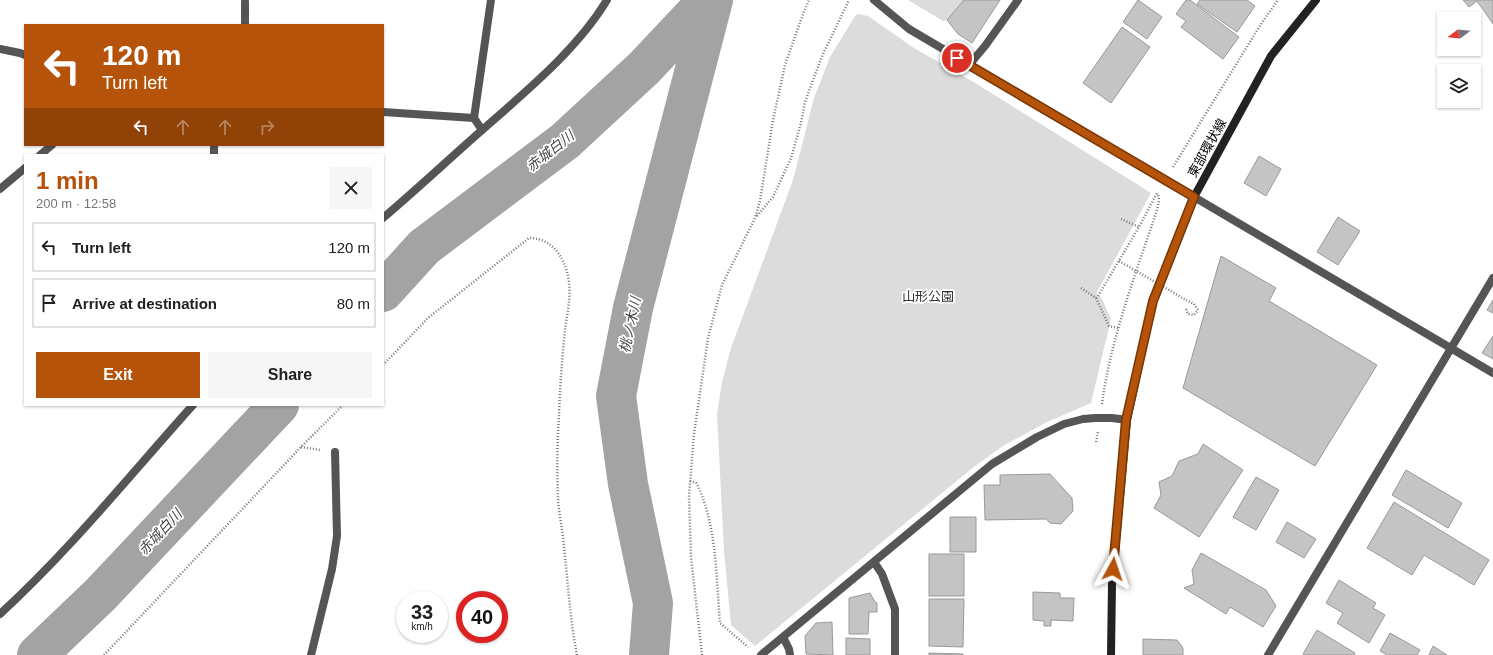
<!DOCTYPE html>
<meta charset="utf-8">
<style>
:root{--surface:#fff;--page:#f6f6f6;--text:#202124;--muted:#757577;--line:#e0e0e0;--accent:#b45309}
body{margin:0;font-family:Helvetica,"Noto Sans JP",sans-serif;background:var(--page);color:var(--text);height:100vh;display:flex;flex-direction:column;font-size:15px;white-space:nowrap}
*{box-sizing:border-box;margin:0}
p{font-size:13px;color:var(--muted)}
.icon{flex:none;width:22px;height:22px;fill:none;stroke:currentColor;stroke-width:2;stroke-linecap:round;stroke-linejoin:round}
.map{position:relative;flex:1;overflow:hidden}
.side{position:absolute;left:24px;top:154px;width:360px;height:252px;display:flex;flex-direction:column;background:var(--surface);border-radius:0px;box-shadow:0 1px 3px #0004}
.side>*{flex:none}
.guide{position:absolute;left:24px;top:24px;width:360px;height:122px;border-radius:0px;box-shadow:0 1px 3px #0004;background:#b45309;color:#fff;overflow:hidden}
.needle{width:26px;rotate:254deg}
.tools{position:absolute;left:1437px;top:12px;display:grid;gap:8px}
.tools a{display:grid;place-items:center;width:44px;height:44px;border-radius:0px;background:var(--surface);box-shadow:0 1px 3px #0004;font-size:20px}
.speed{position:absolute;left:396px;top:591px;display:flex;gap:8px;font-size:20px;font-weight:700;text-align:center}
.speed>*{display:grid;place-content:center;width:52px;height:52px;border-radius:50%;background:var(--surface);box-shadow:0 1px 3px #0004;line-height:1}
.speed small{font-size:10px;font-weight:400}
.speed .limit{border:6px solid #d22;background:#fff;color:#111}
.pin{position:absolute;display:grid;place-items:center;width:34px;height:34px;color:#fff;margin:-17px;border:2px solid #fff;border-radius:50%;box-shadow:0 1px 4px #0007}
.me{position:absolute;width:44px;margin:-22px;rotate:5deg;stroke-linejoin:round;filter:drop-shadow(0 0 3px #0008)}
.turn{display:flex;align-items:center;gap:14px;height:84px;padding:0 12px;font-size:18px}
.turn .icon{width:52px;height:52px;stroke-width:2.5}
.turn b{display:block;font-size:28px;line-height:34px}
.lanes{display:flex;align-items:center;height:38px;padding:0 12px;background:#0003;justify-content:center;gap:20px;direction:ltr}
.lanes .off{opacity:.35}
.round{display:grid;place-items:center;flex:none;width:42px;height:42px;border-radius:0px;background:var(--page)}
.overview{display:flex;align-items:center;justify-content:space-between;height:68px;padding:0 12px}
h1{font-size:24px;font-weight:700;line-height:30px;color:var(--accent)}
.action{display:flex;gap:8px;margin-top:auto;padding:8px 12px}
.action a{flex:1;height:46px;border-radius:0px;background:var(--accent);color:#fff;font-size:16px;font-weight:700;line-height:46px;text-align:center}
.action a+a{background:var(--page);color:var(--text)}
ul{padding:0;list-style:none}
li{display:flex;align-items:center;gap:12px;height:50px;margin:0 8px 6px;padding:0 4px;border:2px solid var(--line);border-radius:0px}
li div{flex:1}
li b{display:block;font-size:15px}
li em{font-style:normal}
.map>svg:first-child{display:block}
.green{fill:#dcdcdc}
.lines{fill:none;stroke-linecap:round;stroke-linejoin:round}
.river{stroke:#a3a3a3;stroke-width:40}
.building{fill:#c4c4c4;stroke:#999}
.path{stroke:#777;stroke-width:2.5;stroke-dasharray:1 2;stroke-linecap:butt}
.lane{stroke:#555;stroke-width:8}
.street{stroke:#555;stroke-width:8}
.secondary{stroke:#222;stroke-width:8}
.path-bridge{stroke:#777;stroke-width:2.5;stroke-dasharray:1 2;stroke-linecap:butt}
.route-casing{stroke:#753606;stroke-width:10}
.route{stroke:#b45309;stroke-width:7}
.labels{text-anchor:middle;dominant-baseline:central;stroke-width:3.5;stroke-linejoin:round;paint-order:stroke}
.street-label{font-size:13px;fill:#000;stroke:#fff}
.park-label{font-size:13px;fill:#333;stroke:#fff}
.water-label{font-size:14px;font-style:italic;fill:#444;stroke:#fff}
</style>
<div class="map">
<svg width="1493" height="655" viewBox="0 0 1493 655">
<rect width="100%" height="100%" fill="#fff"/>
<path class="green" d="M908,0H964L947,20L943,21Z
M858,14L868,16L914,48L977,84L1151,193L1096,294L1101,297L1111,319L1091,403L1047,422L1003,446L975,466L755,646L731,625L724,551L717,414L722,382L731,348L793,180L814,98L830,57L855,16Z"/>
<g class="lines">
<path class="river" d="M383,292L424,247L565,141L644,68L708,0
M37,655L100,595L279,405
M649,655L653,603L628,484L616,396L633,308L713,0"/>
</g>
<path class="building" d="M964,0H1000L972,43L958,34L947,20Z
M1138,0L1162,17L1147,39L1123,22Z
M1186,0H1190L1239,37L1223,59L1181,27L1186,21L1176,14Z
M1200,0H1247L1255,6L1237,32L1197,4Z
M1463,0H1493V24L1477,1L1469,7Z
M1122,27L1150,47L1111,103L1083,83Z
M1259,156L1281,169L1266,196L1244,183Z
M1338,217L1360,231L1338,265L1317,252Z
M1221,256L1276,288L1269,301L1377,365L1315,466L1183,388Z
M1493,300V313L1487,310Z
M1493,336V359L1482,353Z
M1203,444L1243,470L1199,537L1154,508L1161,495L1159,482L1172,476L1179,461L1198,454Z
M1406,470L1462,503L1448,528L1392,495Z
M1050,474L1072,498L1073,511L1061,524L1050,523L1046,519L985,520L984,485H1000V475Z
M1256,477L1279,490L1256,530L1233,517Z
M1394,502L1489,560L1474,585L1424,555L1412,575L1367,548Z
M950,517H976V552H950Z
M1287,522L1316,539L1304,558L1276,542Z
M1201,553L1266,590L1276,606L1263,627L1230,607L1226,614L1184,588L1194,584L1192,570Z
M929,554H964V596H929Z
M1339,580L1376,603L1373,608L1385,615L1369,643L1337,623L1343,613L1326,603Z
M1033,592L1060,593V598H1074L1073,621L1051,620V626H1044V621L1033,620Z
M870,593L875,602L877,603V612H869L868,634H849V598Z
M929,599H964L963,647L929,646Z
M832,622L833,655L806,654L805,636L816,623Z
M1317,630L1355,653L1354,655H1305L1303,654Z
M1390,633L1420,650L1417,655H1387L1380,651Z
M846,638L870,639V655H846Z
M1143,639L1177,640L1183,648V655H1143Z
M1433,646L1447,655H1429Z
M929,653L963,654V655H929Z"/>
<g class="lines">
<path class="path" d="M1173,167L1261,24L1278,0
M757,216L773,197L791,158L801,123L805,102L813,80L823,54L849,0
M1121,219L1139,227
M1081,288L1096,298L1098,296L1139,227L1157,193
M1096,298L1109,326L1119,328
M1186,309L1188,314L1194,315L1198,310L1194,304L1186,300
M383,365L428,318L529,238C554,238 566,260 569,282C571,298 567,315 565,330C562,358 560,386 559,415C557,442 557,471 558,499C559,515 563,531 564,547C568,583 570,619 577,655
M1102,404C1111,337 1136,273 1157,210L1159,200L1158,193
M1096,442L1098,432
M301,447L320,450
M690,481L696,483L698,486C717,528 716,577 720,623L748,647
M104,655L301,447L343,405
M702,655L691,557L689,496L694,434L708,338L722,285L755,218L760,201L773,120L785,65L803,14L809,0"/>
<path class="lane" d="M245,2V25
M0,49L20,53L25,55
M383,112L474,118
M40,155L52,145
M214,155V145
M0,189L25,168
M383,218C416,190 448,160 481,131C524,93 577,50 607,0
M0,614C70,550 130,475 193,405
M783,637L789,649L790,655
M311,655L332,569L337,536L335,452"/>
<path class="street" d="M874,0L909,29L1493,373
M969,65L985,46L1018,0
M482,130L474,118L491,0
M874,562L882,574L895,609V655
M761,655L992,464L1037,437L1064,424L1083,419L1095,418H1112L1127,420
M1268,655L1493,278"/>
<path class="secondary" d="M1111,655L1112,584L1127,420L1153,301L1194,197L1271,56L1316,0"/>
<path class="path-bridge" d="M1119,261L1186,300"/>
</g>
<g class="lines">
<g class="route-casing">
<path id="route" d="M957,58L1194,197L1153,301L1126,420L1113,569"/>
</g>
<use href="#route" class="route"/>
</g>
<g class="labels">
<g class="street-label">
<text transform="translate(1207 148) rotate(-61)">東部環状線</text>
</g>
<g class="park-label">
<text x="928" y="296">山形公園</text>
</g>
<g class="water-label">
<text transform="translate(550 151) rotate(-38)">赤城白川</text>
<text transform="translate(630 325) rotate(-78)">桃ノ木川</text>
<text transform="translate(160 532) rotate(-47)">赤城白川</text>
</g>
</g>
</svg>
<div class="tools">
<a><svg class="needle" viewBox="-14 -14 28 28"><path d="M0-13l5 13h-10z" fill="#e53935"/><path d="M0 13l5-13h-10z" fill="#757577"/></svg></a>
<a><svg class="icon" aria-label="layers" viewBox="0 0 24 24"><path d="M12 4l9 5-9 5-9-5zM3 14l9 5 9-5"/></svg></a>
</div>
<div class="speed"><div>33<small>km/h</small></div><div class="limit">40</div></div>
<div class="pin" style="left:957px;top:58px;background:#d93025"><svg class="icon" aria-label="arrive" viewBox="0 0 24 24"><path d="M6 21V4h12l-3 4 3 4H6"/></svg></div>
<svg class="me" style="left:1113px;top:569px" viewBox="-20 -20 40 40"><path d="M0-17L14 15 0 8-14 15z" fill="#b45309" stroke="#fff" stroke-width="4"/></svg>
<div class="guide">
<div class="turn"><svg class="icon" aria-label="left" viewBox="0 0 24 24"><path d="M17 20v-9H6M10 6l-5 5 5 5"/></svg><div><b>120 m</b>Turn left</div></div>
<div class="lanes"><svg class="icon" aria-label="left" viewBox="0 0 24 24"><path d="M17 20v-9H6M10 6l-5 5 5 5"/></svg><svg class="icon off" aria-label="ahead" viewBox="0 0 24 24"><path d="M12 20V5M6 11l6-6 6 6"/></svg><svg class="icon off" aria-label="ahead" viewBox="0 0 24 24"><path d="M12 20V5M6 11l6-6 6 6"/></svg><svg class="icon off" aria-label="right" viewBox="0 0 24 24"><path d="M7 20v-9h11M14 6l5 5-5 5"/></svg></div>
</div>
<section class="side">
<div class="overview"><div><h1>1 min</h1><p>200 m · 12:58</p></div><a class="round"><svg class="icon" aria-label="close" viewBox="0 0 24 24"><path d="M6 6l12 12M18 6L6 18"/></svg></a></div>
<ul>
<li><svg class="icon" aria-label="left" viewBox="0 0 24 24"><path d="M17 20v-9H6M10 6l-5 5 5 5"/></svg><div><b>Turn left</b></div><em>120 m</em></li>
<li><svg class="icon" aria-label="arrive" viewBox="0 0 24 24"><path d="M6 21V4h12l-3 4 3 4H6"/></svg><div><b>Arrive at destination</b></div><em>80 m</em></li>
</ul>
<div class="action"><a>Exit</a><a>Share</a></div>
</section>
</div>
